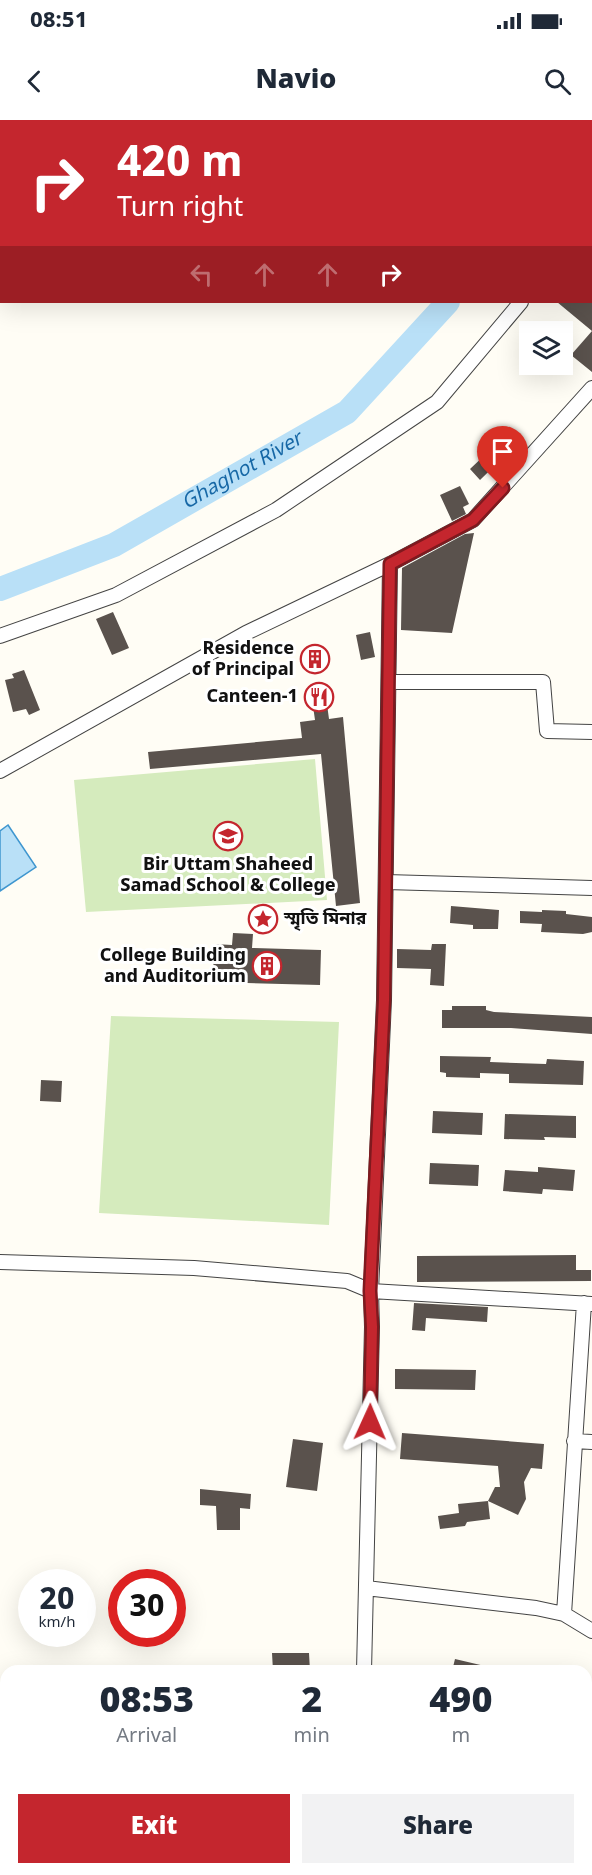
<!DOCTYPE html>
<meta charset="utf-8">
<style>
:root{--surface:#fff;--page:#f2f2f3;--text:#1f2937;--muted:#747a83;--accent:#c4262e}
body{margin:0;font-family:Georgia,"Noto Sans Bengali",serif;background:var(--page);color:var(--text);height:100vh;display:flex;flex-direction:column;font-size:22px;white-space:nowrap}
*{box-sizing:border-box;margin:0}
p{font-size:20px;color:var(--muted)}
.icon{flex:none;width:33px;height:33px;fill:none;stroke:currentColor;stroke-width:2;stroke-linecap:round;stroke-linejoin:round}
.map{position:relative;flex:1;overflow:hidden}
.details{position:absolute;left:0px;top:1545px;width:592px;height:210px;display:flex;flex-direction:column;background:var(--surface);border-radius:18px 18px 0 0;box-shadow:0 6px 24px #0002}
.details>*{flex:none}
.hud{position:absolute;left:0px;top:0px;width:592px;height:183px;box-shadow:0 6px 24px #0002;background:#c4262e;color:#fff;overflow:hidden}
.controls{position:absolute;left:519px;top:201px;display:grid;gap:12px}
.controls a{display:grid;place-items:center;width:54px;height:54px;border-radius:0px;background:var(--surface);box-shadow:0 6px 24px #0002;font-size:30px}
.speed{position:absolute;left:18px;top:1449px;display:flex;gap:12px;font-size:30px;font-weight:700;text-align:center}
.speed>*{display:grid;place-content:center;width:78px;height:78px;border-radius:50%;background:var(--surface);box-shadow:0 6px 24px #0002;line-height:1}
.speed small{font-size:15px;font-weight:400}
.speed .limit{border:9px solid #d22;background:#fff;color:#111}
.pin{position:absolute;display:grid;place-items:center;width:51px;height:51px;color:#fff;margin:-62px -26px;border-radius:50% 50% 50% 0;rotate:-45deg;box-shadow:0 0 6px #0007}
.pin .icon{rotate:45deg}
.me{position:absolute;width:66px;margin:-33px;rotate:1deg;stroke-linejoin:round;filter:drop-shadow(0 0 4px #0008)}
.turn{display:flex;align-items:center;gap:21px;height:126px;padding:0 18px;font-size:27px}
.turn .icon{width:78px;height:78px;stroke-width:2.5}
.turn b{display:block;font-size:42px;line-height:51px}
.lanes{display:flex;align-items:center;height:57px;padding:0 18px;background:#0003;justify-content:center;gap:30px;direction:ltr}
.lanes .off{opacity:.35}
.eta{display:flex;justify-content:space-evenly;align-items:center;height:102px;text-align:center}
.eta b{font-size:36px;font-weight:800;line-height:42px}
.action{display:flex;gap:12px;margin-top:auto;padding:12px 18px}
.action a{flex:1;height:69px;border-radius:0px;background:var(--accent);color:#fff;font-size:24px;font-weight:800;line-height:69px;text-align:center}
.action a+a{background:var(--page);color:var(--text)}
.status{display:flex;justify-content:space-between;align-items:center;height:42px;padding:0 30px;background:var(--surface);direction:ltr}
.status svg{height:16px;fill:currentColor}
header{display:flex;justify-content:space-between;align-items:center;height:78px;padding:0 18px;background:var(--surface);font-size:27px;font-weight:800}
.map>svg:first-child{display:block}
.green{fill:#d5ebbd}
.water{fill:#b9e0f7;stroke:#3f96cf;stroke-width:1.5}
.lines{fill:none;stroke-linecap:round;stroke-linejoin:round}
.river{stroke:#b9e0f7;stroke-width:24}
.building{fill:#5a524d}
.street-casing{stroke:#444;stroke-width:16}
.street{stroke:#fff;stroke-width:14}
.route-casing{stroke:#7f191e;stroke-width:15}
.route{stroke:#c4262e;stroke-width:10}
.labels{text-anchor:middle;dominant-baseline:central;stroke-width:6;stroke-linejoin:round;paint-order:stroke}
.poi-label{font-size:18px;font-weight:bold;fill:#111;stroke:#fff;text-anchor:end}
.water-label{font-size:20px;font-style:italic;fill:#1768a6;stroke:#fff}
</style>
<div class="status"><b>08:51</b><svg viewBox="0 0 49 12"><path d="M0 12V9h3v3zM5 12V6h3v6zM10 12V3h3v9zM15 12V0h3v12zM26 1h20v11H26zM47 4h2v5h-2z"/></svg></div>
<header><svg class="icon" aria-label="back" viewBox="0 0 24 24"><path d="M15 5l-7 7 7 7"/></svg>Navio<svg class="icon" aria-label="search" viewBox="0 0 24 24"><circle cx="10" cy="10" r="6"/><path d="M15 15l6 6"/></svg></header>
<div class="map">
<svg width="592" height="1755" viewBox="0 0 592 1755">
<rect width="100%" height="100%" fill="#fffdf5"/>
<path class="green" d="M315,639L327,780L86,792L74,660Z
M111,896L339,902L329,1105L99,1093Z"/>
<path class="water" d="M8,705L36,747L0,771V711Z"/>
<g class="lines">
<g class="river">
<path d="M591,24L592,23"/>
<path id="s1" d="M0,469L114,425L347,292L448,182"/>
</g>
</g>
<path class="building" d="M557,182H592V252L571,235L592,211Z
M506,315L516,325L480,360L470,349Z
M460,366L469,384L463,387L466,394L452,401L440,375Z
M474,413L452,513L401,510L402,448L465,414Z
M113,492L129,528L112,535L96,499Z
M370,512L375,537L361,540L356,515Z
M324,528L325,549L306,551L304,529Z
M24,550L40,590L29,595L26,589L13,592L5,560L14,558L12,554Z
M325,570L329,599L343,597L360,783L336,786L321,634L150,649L148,632L302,618L300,602L315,600L311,572Z
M451,786L499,790L498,809H473V805L450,803Z
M542,790L566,791V794L592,797V812L583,814L541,812L542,804L520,803V791L542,792Z
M233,813L253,814L252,828L321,830L320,865L213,862L214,824L232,825Z
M432,824H446L444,866L430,865L431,849L397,848V829L431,830Z
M452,886H486V890L494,892L592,897V914L511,908H442V890H452Z
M440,936L491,937L490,942L546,944L547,939L584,941L583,965L509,963V954L480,953V958L446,957V953L440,952Z
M41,960L62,961L61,982L40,981Z
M433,991L483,993L482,1015L432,1013Z
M505,994L576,996V1018L544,1017L545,1020L504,1019Z
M430,1043L479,1045L478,1066L429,1064Z
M538,1047L575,1050L573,1071L543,1069L542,1074L503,1071L505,1050L538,1052Z
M576,1135V1150H591V1161L417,1162V1136Z
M414,1183L488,1187L487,1202L426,1198L425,1211L412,1210Z
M395,1249L476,1250L475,1270L395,1269Z
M402,1313L544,1324L542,1349L531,1348L524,1362L526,1379L518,1395L488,1381L490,1399L467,1402L465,1406L440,1409L438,1396L459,1393L458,1384L488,1381L495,1367H500L498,1346L400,1339Z
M293,1319L323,1323L317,1371L286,1367Z
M200,1369L251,1374L250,1389L240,1388V1410H217L216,1386L200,1385Z
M272,1533H309L310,1551H273Z
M455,1539L489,1547V1551H452Z"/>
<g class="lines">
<g class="street-casing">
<path id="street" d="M591,97L592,95
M0,516L116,475L276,390L437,282L521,182
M389,562H543L547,611L592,612
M0,651L246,513L390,444L473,400L592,268
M386,762L592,768
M0,1142L194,1148L347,1161L371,1171L592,1184
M574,1321L592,1322
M366,1468L536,1488L564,1494L592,1511
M564,1494L584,1183
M364,1551L372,1207L371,1171L384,880L390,444
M368,1749L369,1755"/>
</g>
<use href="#street" class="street"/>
</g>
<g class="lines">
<g class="route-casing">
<path id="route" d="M370,1302L372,1207L370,1171L384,880L390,444L473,400L503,368"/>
</g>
<use href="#route" class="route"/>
</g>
<defs>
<g id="building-ring" transform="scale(1.5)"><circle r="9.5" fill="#fff" stroke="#c4262e" stroke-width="1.5"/><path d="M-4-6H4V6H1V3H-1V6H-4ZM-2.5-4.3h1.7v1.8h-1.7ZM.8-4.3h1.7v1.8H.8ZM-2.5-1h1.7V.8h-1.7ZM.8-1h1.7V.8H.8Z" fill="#c4262e"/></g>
<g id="restaurant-ring" transform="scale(1.5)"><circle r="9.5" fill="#fff" stroke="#c4262e" stroke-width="1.5"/><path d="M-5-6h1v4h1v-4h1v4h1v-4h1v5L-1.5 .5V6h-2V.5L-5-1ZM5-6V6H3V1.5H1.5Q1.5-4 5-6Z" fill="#c4262e"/></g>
<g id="university-ring" transform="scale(1.5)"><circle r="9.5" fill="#fff" stroke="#c4262e" stroke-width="1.5"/><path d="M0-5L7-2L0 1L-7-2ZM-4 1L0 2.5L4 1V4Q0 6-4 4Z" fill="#c4262e"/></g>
<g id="sight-ring" transform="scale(1.5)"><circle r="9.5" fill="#fff" stroke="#c4262e" stroke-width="1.5"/><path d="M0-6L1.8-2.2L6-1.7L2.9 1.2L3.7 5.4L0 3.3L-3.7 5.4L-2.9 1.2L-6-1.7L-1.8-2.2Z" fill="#c4262e"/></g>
</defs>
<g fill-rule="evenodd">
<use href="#building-ring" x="315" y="539"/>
<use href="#restaurant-ring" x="319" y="577"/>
<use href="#university-ring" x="228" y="716"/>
<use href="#sight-ring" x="263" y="799"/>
<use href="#building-ring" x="267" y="846"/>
</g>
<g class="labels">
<g class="poi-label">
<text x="294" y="529">Residence<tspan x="294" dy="21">of Principal</tspan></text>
<text x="298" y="577">Canteen-1</text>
<text x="228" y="745" text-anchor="middle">Bir Uttam Shaheed<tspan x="228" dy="21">Samad School &amp; College</tspan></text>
<text x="284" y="799" text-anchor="start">স্মৃতি মিনার</text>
<text x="246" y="836">College Building<tspan x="246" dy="21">and Auditorium</tspan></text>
</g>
<g class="water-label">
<text stroke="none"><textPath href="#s1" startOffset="270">Ghaghot River</textPath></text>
</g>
</g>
</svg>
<div class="controls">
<a><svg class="icon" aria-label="layers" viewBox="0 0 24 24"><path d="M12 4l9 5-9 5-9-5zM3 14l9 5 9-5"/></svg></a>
</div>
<div class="speed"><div>20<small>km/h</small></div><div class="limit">30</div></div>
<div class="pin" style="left:503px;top:368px;background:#d93025"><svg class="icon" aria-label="arrive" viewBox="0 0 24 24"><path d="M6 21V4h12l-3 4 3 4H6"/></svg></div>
<svg class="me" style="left:370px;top:1302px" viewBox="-20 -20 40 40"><path d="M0-17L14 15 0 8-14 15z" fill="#c4262e" stroke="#fff" stroke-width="4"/></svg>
<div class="hud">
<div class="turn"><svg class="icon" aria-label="right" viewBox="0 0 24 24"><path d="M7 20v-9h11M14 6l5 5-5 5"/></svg><div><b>420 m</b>Turn right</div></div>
<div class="lanes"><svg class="icon off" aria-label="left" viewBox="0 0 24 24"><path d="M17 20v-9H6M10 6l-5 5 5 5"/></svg><svg class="icon off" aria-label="ahead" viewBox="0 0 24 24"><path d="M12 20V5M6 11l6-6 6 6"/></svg><svg class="icon off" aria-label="ahead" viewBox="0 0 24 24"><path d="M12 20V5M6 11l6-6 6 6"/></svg><svg class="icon" aria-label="right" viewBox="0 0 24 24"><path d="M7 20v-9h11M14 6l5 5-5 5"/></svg></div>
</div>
<section class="details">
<div class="eta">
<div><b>08:53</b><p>Arrival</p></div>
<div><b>2</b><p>min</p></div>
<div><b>490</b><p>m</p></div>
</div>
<div class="action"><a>Exit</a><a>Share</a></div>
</section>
</div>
